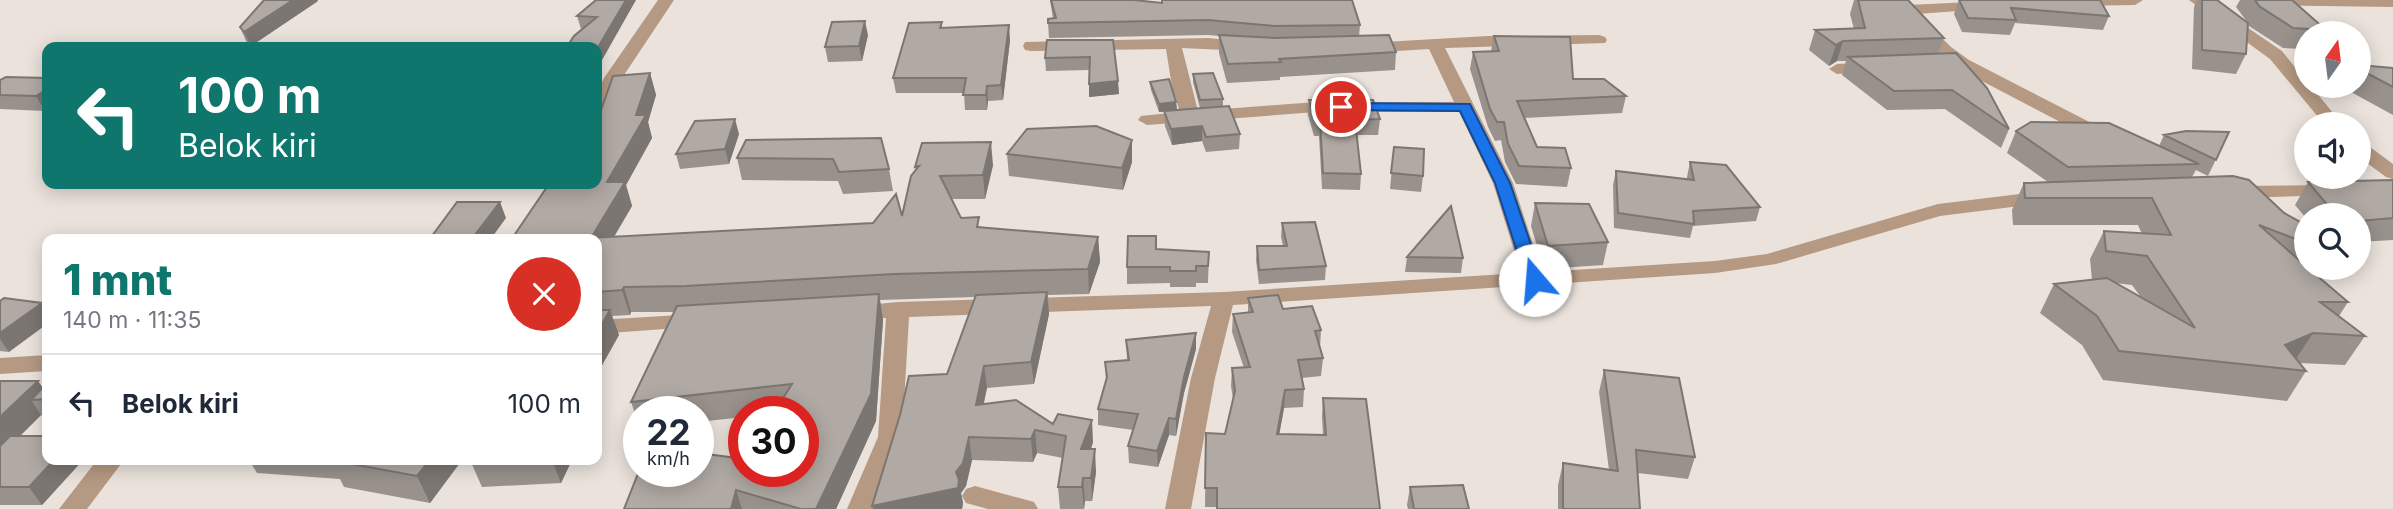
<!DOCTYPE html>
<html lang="id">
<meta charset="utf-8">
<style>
:root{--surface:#fff;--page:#f2f2f3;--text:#1f2937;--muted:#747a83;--line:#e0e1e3;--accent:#0f766e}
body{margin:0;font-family:Inter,sans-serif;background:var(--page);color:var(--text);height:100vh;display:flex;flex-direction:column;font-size:26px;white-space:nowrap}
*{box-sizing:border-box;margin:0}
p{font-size:23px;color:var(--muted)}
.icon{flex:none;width:38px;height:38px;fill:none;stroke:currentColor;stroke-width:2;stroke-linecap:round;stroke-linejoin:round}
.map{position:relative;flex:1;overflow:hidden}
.side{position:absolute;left:42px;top:234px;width:560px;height:231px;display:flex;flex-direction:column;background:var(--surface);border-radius:14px;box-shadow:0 4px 18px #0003}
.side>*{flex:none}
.top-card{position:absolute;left:42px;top:42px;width:560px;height:147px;border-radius:14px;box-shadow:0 4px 18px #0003;background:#0f766e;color:#fff;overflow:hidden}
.needle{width:46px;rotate:14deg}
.buttons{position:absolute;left:2294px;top:21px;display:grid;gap:14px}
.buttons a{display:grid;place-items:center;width:77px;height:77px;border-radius:50%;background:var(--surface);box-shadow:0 4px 18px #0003;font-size:35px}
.speed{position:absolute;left:623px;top:396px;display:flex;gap:14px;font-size:35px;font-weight:700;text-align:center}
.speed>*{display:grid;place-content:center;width:91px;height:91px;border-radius:50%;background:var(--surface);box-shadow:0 4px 18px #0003;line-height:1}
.speed small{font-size:18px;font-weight:400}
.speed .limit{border:10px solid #d22;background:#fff;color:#111}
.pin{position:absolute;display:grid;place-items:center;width:60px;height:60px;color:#fff;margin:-30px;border:4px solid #fff;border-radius:50%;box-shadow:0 2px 7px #0007}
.me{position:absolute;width:77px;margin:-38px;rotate:342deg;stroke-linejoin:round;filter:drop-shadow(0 0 5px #0008)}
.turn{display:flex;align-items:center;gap:24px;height:147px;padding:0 21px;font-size:32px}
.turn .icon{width:91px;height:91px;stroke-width:2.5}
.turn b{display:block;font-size:49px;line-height:60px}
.round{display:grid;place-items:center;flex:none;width:74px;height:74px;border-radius:37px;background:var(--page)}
.head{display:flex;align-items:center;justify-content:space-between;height:119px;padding:0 21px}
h1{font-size:42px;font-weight:800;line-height:52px;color:var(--accent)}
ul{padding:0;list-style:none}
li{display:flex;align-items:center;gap:21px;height:98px;padding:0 21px;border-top:2px solid var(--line)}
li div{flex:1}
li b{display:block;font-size:26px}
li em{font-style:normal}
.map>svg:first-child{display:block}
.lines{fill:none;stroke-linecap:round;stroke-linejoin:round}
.minor{fill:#b59982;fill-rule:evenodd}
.wall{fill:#98918c;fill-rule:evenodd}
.shaded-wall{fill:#7c7672}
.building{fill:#b1a9a3;stroke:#7c7672;stroke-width:2}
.route{fill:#1a73e8;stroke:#114b97;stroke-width:2}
</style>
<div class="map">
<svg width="2393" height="509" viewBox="0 0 2393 509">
<rect width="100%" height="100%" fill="#eae2db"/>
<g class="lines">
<path class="minor" d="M658,0H674L622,78L606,111L597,116V93L604,78Z
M1886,0H1903L1908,5L1991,1L1993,4L1991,7L1985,9L1917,14L1951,47L1969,60L2105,130L2107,134L2098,140L2091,138L1957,68L1939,55Z
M2066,0H2143L2135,5L2073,6L2068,4Z
M2189,0H2207L2282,51L2306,81V86H2311L2342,124H2324L2270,59Z
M2253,0H2393V7L2261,5Z
M1599,35L1605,37L1607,40L1605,43L1445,48L1513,183L1542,272L1715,261L1767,254L1938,204L2044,191L2051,193L2054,197L2051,201L2044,203L1940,216L1776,264L1715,273L1233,305L1215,378L1191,509H1165L1191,378L1211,306L909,317L902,437L873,509H847L878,437L886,318L846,317L843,312L846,307L898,302L1224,292L1521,273L1493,183L1459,112H1316L1147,125L1138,120L1141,116L1180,112L1172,87L1166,49L1031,51L1025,50L1023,46L1025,42L1208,38L1252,42L1254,46L1252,50L1246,51L1182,48L1198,111L1316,102H1454L1429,49L1366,53L1358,48L1366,43L1488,36Z
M1873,62L1881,67L1879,71L1837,74L1829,69L1837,64Z
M2359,142L2366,144L2393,164V179L2386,177L2359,157Z
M2331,185L2338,187L2341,191L2338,195L2234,198L2224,192L2234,186Z
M696,314L704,316L707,321L704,326L597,334V320Z
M47,355V371L0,374V358Z
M97,460H124L87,509H59Z
M975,486L1034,502L1038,509H988L966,503L962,496L966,489Z"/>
</g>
<path class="wall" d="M264,0H317L318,1L251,46L246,41L240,27Z
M596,0L597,69L581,29L577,16Z
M1050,0H1135L1161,3V0H1352L1360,25L1359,36L1396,52L1395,70L1280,77V80L1227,83L1219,53V36L1208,35L1049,38L1048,23L1053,19Z
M1854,0H1908L1944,38L1938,54L2009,129L2001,148L1945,109L1887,110L1842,75L1846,61H1837L1829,66L1809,50L1815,30L1854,29L1850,14Z
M1959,0L2109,16L2103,30L2015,23L2010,35L1962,32L1954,14Z
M2197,0H2217L2248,23L2236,7L2240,0H2292L2326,30L2324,33H2306V49L2283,48L2249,26L2248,23L2246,54L2236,74L2192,69L2194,7Z
M942,22V28L1010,40L1003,100L988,101L987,110H965L964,93H896L893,78Z
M868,35L862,61L828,62L825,47Z
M1494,36L1573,79L1626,96L1622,113L1524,118L1537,147L1571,168L1567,187L1516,184L1505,162L1501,140L1495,141L1488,127L1470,69L1473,52L1491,51Z
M1113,40L1119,94L1089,97V70L1046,71L1045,58Z
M2359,65L2393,68V115L2340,86H2359Z
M650,73L656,95L648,122L652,138L626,185L632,206L614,237L873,223L902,216L916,170L915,167L993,165L985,199H952L961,218L981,227L1098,237L1100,262L1089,294L1048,295L1049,314L1034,384L987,388L983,404L1053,424L1093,442L1091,449L1096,472L1092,501H1085L1084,509H1060L1058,487L1063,458L1037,453L1033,462L972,460L966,486L961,493L963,503L962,509L947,374L975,297L880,300L883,320L876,421L836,509H624L744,471L803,411H744V417L698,422V411H639V425L631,402L674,312H631L630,315L612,316L619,335L597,374V240L601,110Z
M1193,74L1223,99V106L1200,108L1193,82Z
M47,78L45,111L0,109V80Z
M1150,82L1176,102L1177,110L1159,112L1151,90Z
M1309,100L1380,119L1378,135H1357L1361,174L1360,190L1322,189L1319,136H1314L1308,115Z
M1164,111L1240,134L1239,149L1206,152L1202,141L1172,145L1165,126Z
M2016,131L2159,146L2164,135L2229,132L2208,176L2196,170L2192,177L2284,213L2306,225V268H2326L2320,278L2348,302L2339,316L2365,336L2345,365L2299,363L2306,371L2287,401L2103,380L2082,345L2040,313L2054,284L2092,280L2090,259L2104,231L2142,234L2138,225H2013L2012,210L2024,183L2048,182L2007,153ZM2115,283L2132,285L2140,296Z
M739,134L729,164L680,169L676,154Z
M746,140L889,169L893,191L843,194L838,181L742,180L737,158Z
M1132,140V162L1123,190L1009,176L1007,154Z
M1394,147L1423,176L1421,192L1390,189Z
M1690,162L1760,207L1756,221L1693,226L1690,238L1614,228L1613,185L1616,171L1687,179V177Z
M2393,180V240L2359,242V215H2306V218L2295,205L2308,182Z
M1535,203L1608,242L1603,265L1544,269L1531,226Z
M1282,223L1326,266L1325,280L1259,284L1256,260L1257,246H1283L1281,237Z
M1156,249L1209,252L1208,283H1196V287H1170V283L1127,284V267Z
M1407,257L1463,258L1461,273L1405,272Z
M1248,298L1283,309L1321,330L1320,348L1323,358L1321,376L1302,378L1304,389L1303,407L1284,408L1279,434L1323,435L1322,417L1323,398L1380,509L1205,507L1206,433L1225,434L1233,399L1231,386L1232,368H1244L1232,332L1233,314L1248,313Z
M0,301L9,352L0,351Z
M1126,340L1196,349L1184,393L1176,436L1169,435L1158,467L1129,463L1128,446L1133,430L1098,425V409L1106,380L1105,362L1127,360Z
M1604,370L1695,457L1688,479L1638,473L1640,509H1558V485L1563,463L1609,470L1599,392Z
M0,381H38L43,388L47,383V417H43L41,415L20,436L47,460H83L42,505H0Z
M249,460H462L430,503L344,487L340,479L257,473Z
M470,460H572L561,483L482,487Z
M1410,487L1469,509H1408L1407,505Z"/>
<path class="shaded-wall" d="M293,0H317L318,1L251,46L244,32Z
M626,0H636L597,69V49Z
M865,21L868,35L862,61L859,46Z
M1009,25L1010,40L1003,100L1001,85Z
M1843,41L1837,61L1829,66L1836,45Z
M650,73L656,95L648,122L652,138L626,185L632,206L599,262L591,238L607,182L636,115Z
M1118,81L1119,94L1089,97V84Z
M987,86L988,101L987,110L986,95Z
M47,89V110L45,111L36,96Z
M1176,102L1177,110L1159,112V104Z
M735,119L739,134L729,164L725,149Z
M1202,126V141L1172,145L1171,129Z
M1132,140V162L1123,190L1122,168Z
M991,142L993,165L985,199L983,175Z
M500,202L506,218L490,240H471Z
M1098,237L1100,262L1089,294L1088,269Z
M624,287L631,312L630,315L622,290Z
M1047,292L1049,314L1034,384L1031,362Z
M879,294L883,320L876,421L836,509H816Z
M42,303L47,311V324L9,352L0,339V333Z
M610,310L619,335L597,374V333Z
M1196,333V349L1184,393L1176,436V419L1184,377Z
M2313,333L2294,362L2285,345Z
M984,366L987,388L979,427L976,405Z
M38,381L47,395L31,400L41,415L0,456V417Z
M1285,390L1284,408L1276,453L1277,434Z
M1169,418V435L1158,467L1157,451Z
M1092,420L1093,442L1083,472L1081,449Z
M1035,430L1037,453L1033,462L1031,439Z
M969,437L972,460L966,486L961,493L963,503L962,509H873L872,506L956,472Z
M1095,449L1096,472L1092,501L1091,478Z
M54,460H83L42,505L29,487Z
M430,460H462L430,503L417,476Z
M552,460H572L561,483Z
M1083,478L1085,501L1084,509L1082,487Z
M736,490L742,509H731Z"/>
<path class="building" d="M264,0H293L244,32L240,27Z
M596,0H626L597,49V47H567L574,36L597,17L577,16Z
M1051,0H1134L1162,3V0H1352L1360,25L1275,26L1208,20L1048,23V19L1056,18Z
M1858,0H1908L1944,38L1843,41L1836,45L1815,30L1865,28Z
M1959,0H2100L2109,16L2011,8L2016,20L1968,18Z
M2202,0H2217L2248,23L2246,54L2202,50Z
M2255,0H2292L2326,30L2293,28L2259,6Z
M865,21L859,46L825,47L832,22Z
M942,22L940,28L1009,25L1001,85L987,86L986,95H963L966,78H893L909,23Z
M1219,35L1275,38L1389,35L1396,52L1279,59L1281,62L1228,64Z
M1494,36L1570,37L1573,79H1604L1626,96L1517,101L1537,147L1565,148L1571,168L1519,166L1508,144L1504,122H1497L1490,109L1473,52L1499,51Z
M1047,40H1113L1118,81L1089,84L1090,57L1045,58Z
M1956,53L1987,88L2009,129L1952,90L1894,91L1848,57Z
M2359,65L2393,68V87L2359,69Z
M650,73L636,115H646L607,182H625L591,238L873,223L896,194L902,216L911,176L919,166L915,167L922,143L991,142L983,175L940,176L961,218L979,217L977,227L1098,237L1088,269L894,274L686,286L624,287L622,290L597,292V240H511L549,184H597V112L598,110H601L613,76Z
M1213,73L1223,99L1200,100L1193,74Z
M6,77L47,78V89L36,96L0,95V80Z
M1169,79L1176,102L1159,104L1150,82Z
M1309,100H1373L1380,119L1355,120L1361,174L1323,173L1320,121H1315Z
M1229,106L1240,134L1206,137L1202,126L1171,129L1164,111Z
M735,119L725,149L676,154L695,121Z
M2031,122L2109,123L2199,164L2068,167L2016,131Z
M1096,126L1132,140L1122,168L1007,154L1027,129Z
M2186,131L2229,132L2216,160L2164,135Z
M881,138L889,169L839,172L833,159L737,158L746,140Z
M1394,147L1424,149L1423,176L1391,173Z
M1690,162L1726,165L1760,207L1693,211L1694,224L1618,213L1616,171L1694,180Z
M2233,176L2249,180L2284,213L2306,225V243L2259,225L2306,266V268H2308L2348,302H2320L2365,336L2313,333L2285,345L2306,371L2119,351L2097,316L2054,284L2107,278L2195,328L2147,256L2106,251L2104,231L2171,235L2152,198H2025L2024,183Z
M2393,180V218L2359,221V215H2336L2308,182Z
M457,202H500L471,240H429Z
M1535,203L1589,204L1608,242L1548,246Z
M1451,206L1463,258L1407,257L1438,221Z
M1315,222L1326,266L1259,270L1257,246H1287L1282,223Z
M1128,236H1156V249L1209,252L1208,266H1196V271H1170V267H1127Z
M1047,292L1031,362L984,366L976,405L1016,400L1053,424L1058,414L1092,420L1081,449H1095L1091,478H1083L1082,487H1058L1066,436L1035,430L1031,439L969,437L963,463L956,472L959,480L958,488L872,506L900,415L909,376L947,374L976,295Z
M879,294L871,394L816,509H801L736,490L731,509H624L639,471H698V453L744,459V471H803V411H775L792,384L631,402L677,306Z
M1278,295L1283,309L1312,306L1321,330L1315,331L1323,358L1298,360L1304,389L1285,390L1277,434L1326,435L1323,398L1366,399L1380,509H1217V488H1205L1206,433L1225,434L1235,391L1232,368L1250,367L1233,314L1253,312L1248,298Z
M4,298L42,303L0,333V301Z
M597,310H610L597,333Z
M1196,333L1184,377L1176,419L1169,418L1157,451L1128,446L1138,414L1098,409L1107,377L1105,362L1129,360L1126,340Z
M1604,370L1679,378L1695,457L1636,450L1640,509H1563V463L1618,471Z
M0,381H38L0,417Z
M47,383V399L31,400Z
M10,436H47V460H54L29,487H0V446Z
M330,460H430L417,476Z
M1463,485L1469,509H1414L1410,487Z"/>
<path class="route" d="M1341,103L1470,104L1510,183L1543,280L1540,284H1529L1526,280L1495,183L1460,111L1336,110L1334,107Z"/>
</svg>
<div class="buttons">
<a><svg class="needle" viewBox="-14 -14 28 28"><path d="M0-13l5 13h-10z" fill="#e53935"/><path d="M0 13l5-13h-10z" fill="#747a83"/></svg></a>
<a><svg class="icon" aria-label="sound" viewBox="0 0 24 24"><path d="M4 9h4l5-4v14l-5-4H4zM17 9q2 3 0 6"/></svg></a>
<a><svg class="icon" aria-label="search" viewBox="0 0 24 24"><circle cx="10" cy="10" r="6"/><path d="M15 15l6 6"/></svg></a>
</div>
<div class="speed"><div>22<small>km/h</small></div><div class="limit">30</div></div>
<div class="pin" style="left:1341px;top:107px;background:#d93025"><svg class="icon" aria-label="arrive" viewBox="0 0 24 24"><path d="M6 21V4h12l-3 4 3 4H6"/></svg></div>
<svg class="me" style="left:1535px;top:280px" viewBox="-20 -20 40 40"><circle r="19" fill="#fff"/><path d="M0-13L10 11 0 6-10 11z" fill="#1a73e8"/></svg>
<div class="top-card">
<div class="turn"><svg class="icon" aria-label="left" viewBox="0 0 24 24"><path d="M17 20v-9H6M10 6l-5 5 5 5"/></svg><div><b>100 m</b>Belok kiri</div></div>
</div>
<section class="side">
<div class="head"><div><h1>1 mnt</h1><p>140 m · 11:35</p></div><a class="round" style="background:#d93025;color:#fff"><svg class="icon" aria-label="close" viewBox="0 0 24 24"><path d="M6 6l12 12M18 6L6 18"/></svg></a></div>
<ul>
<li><svg class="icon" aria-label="left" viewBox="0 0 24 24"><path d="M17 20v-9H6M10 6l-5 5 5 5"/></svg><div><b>Belok kiri</b></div><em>100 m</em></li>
</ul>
</section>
</div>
